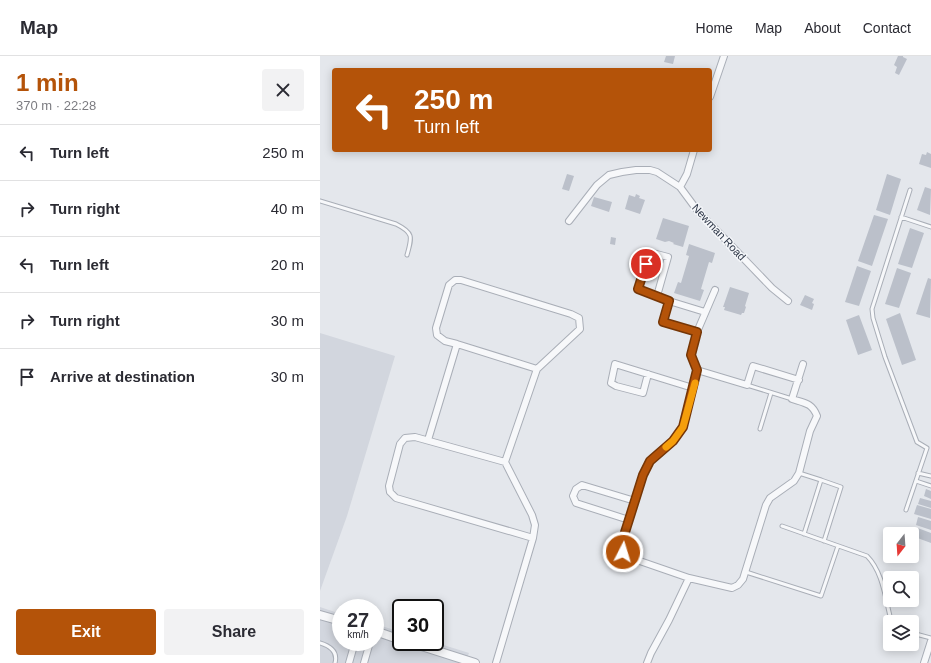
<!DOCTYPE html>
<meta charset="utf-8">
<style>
:root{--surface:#fff;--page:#f2f2f3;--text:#2b2b33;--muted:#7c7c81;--line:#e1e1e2;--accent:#b45309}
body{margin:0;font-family:Helvetica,sans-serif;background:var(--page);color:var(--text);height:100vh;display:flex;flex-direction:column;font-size:15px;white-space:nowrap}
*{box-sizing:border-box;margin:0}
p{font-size:13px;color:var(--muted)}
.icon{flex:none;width:22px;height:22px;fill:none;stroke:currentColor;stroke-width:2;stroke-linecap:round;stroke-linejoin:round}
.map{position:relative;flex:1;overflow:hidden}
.panel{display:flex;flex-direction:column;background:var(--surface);width:320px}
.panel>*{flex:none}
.top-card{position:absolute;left:12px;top:12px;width:380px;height:84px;border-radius:4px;box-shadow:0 2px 10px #0003;background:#b45309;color:#fff;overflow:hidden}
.needle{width:26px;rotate:197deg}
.fabs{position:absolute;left:563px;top:471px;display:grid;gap:8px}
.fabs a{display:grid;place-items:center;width:36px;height:36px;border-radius:4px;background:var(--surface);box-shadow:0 2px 10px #0003;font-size:20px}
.speed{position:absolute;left:12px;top:543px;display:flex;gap:8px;font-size:20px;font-weight:700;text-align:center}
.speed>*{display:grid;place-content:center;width:52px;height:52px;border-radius:50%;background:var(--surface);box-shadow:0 2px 10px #0003;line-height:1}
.speed small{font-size:10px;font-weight:400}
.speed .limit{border:2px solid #111;border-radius:6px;background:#fff;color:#111}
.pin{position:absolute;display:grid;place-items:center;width:34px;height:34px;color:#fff;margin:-17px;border:2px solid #fff;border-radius:50%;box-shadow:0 1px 4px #0007}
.me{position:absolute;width:44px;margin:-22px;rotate:5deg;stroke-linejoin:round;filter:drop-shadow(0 0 3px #0008)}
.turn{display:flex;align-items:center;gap:14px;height:84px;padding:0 16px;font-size:18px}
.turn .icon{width:52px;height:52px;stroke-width:2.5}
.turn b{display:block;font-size:28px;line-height:34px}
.round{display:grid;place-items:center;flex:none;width:42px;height:42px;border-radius:4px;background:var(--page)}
.summary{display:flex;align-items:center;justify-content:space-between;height:68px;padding:0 16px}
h1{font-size:24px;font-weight:800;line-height:30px;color:var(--accent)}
.button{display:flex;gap:8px;margin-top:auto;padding:8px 16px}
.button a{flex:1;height:46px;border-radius:4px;background:var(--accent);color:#fff;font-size:16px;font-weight:800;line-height:46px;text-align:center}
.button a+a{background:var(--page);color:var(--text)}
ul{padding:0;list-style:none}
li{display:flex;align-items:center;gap:12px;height:56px;padding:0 16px;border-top:1px solid var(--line)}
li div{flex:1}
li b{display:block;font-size:15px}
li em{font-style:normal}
header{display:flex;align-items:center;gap:24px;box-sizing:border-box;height:56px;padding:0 20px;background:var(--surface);border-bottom:1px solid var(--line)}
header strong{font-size:19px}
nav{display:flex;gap:22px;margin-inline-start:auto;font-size:14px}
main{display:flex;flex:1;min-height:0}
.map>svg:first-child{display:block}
.built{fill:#d2d6de}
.building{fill:#bbc0ca}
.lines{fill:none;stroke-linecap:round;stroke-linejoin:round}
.service-casing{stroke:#a9aeb7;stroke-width:5}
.minor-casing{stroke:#a9aeb7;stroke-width:8}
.tertiary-casing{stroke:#a9aeb7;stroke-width:10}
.service{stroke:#f7f8fa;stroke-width:3}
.minor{stroke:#f7f8fa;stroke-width:6}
.tertiary{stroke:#f7f8fa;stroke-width:8}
.route-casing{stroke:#753606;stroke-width:10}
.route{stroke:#b45309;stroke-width:7}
.slow{stroke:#f59e0b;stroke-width:7}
.labels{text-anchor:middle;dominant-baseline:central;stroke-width:3;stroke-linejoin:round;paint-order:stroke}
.street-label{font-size:11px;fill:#2b3445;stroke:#f4f6f9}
</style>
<header>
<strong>Map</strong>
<nav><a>Home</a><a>Map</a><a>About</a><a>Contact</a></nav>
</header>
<main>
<section class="panel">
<div class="summary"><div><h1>1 min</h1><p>370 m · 22:28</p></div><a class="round"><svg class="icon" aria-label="close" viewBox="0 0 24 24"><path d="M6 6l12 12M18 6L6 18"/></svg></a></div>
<ul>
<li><svg class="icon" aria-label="left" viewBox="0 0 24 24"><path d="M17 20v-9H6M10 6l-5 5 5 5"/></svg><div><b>Turn left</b></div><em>250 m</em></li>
<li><svg class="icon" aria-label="right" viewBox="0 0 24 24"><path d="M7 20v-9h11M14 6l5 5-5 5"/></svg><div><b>Turn right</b></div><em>40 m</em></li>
<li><svg class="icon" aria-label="left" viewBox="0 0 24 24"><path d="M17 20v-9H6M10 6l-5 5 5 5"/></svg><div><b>Turn left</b></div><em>20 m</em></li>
<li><svg class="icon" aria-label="right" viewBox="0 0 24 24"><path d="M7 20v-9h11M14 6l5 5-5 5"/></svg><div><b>Turn right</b></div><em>30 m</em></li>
<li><svg class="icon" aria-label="arrive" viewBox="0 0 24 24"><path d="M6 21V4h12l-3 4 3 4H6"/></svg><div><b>Arrive at destination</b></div><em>30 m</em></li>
</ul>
<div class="button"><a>Exit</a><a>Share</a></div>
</section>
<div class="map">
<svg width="611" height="607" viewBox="0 0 611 607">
<rect width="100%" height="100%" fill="#e4e7ec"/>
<path class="built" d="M0,277L75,300L27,460L0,535Z
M0,551L21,558V586H55V568L81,576V586H114L149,597L145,607H0Z"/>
<path class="building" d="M346,0H355L353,8L344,6Z
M578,0H583V1L587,3L579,19L575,17L577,11L574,9Z
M607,96L611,98V112L599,108L602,98L606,99Z
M247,118L254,120L249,135L242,133Z
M567,118L581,123L570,159L556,154Z
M605,131L611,133L610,159L597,154Z
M316,138L320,140L319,142L325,144L320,158L305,153L309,139L315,141Z
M274,141L292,146L289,156L271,150Z
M554,159L568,163L552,210L538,205Z
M343,162L369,170L363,191L353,188L354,187L349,185L345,186L336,183Z
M590,172L604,177L592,212L578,208Z
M291,181L296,182L295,189L290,188Z
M369,188L395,197L392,207L389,206L381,233L384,234L380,245L354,237L358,226L361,227L369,200L366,199Z
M537,210L551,215L539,250L525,246Z
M577,212L591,217L579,252L565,248Z
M608,222L611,223L610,262L596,258Z
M410,231L429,237L425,250L426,251L424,257H422L421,259L404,254L405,251H403Z
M485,239L494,243L492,247L494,248L492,254L480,249Z
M580,257L596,304L582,309L566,263Z
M539,259L552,294L538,299L526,264Z
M606,433L611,435V443L604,440Z
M600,442L611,445V452L598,448Z
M597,449L611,453V463L594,458Z
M598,461L611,465V474L596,469Z
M595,471L611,477V487L592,480Z"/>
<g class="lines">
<g class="service-casing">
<path id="service" d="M0,145L76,168C94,177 92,181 87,199
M581,161L611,171
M427,329L472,343
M440,373L451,337
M479,417L501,424L484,478
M598,417L611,420
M501,424L521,431L504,485
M596,425L611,430
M586,454L607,392L597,386L565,301L553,262L552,253L590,134
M462,470L547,500C562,515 565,540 570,560L573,566
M426,516L501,540L518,490
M592,577L611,582
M0,587C10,590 18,596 15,607"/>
</g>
<g class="minor-casing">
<path id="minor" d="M390,41L404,0
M360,131L367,118L374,94
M249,165L277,129L289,119L302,116L316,114H330L337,116L360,131L377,154L452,232L468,245
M395,234L377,276L371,299L377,314L427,329L433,310L479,324
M337,240L348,201L329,196L318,233L349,245
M377,276L343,266L349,245L385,256
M137,288L217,313
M377,314L363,371L353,385L330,405L323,419L301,489L303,496L314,503L369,522L412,532L418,529L423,523L446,449L450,442L474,425L479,417L490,375L497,360C492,347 485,347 472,343L483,308
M328,318L323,337L296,330L291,327L295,308L373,332
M108,384L137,288L125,285L117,279L116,272L129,229L135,224H141L251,258L259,262L260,273L217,313L185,406L212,459L215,469L213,482L176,607
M185,406L95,381L85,382L80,388L69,430L70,436L76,442L213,482
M309,464L256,447L253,440L256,433L262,429L315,445
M29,607L35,586
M44,607L50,586
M327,607L331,597L349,564L369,522
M604,607L611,585"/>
</g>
<g class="tertiary-casing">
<path id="tertiary" d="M0,559L21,565
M55,575L81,584
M89,586L155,607"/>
</g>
<use href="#service" class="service"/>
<use href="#minor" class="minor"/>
<use href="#tertiary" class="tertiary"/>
</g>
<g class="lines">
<g class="route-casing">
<path id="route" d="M303,496L301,489L323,419L330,405L353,385L363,371L377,314L371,299L377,276L343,266L349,245L318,233L326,208"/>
</g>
<use href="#route" class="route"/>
<path class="slow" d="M346,391L353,385L363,371L375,327"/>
</g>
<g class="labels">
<g class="street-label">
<text transform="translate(399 176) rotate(47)">Newman Road</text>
</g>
</g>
</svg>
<div class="fabs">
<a><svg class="needle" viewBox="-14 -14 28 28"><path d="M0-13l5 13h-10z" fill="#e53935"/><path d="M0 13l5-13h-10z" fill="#7c7c81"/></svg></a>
<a><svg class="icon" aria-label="search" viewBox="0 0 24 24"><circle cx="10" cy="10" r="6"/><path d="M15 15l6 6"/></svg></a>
<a><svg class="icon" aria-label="layers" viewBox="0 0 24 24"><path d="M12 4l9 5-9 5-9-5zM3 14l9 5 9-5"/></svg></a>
</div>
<div class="speed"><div>27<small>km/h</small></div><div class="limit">30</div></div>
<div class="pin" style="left:326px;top:208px;background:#d93025"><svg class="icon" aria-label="arrive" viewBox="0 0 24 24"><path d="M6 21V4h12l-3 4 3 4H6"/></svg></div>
<svg class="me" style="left:303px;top:496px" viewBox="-20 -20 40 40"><circle r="17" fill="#b45309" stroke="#fff" stroke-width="3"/><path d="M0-11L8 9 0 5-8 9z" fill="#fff"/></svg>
<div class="top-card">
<div class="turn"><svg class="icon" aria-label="left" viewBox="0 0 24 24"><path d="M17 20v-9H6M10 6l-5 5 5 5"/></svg><div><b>250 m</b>Turn left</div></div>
</div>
</div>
</main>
